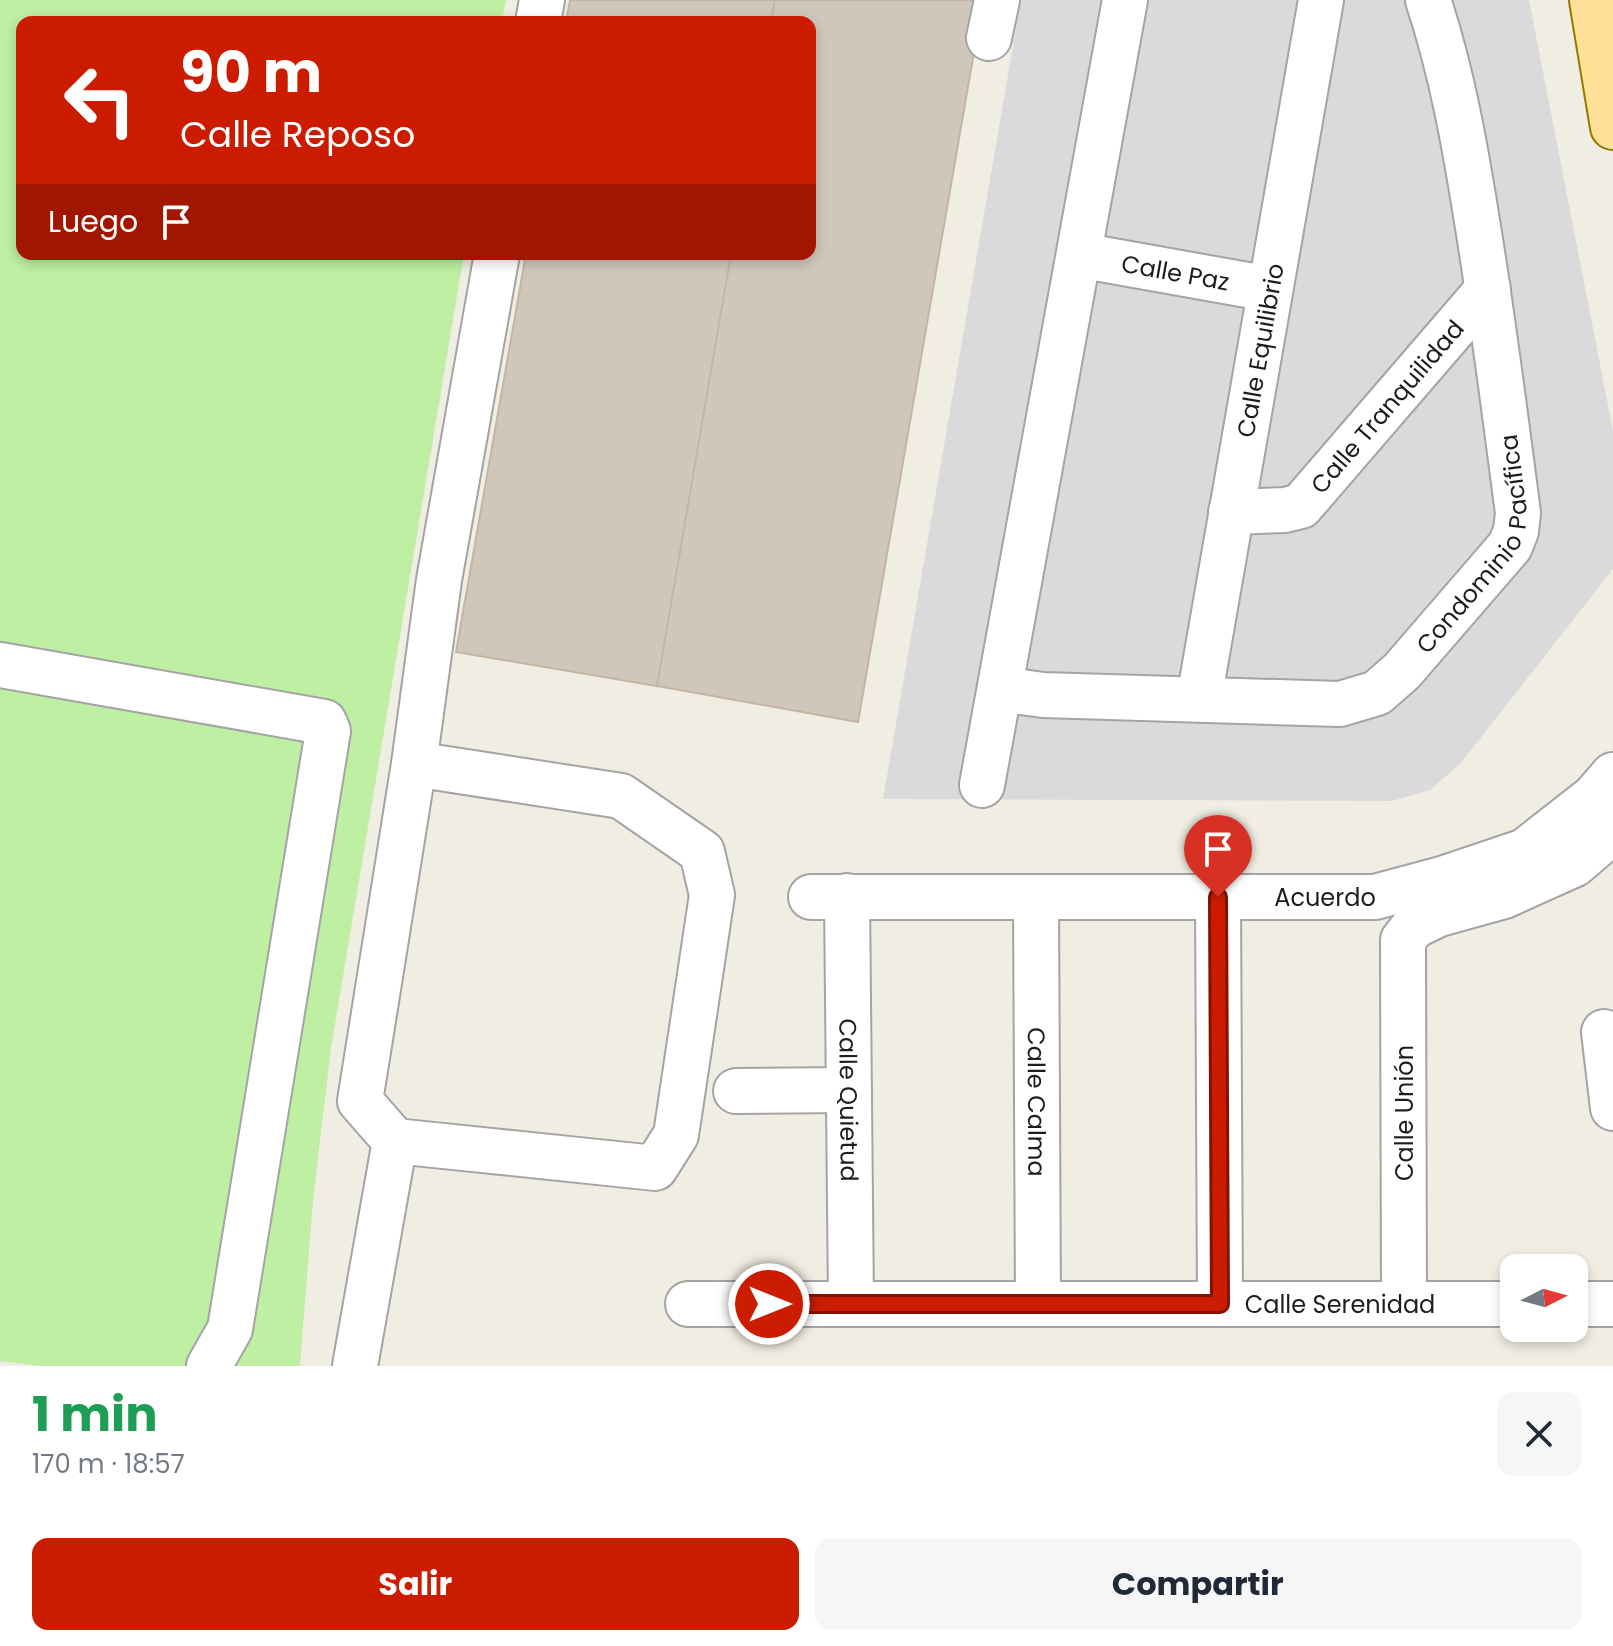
<!DOCTYPE html>
<html lang="es">
<meta charset="utf-8">
<style>
:root{--surface:#fff;--page:#f6f6f7;--text:#1f2937;--muted:#747a83;--accent:#cb1c00}
body{margin:0;font-family:Poppins,sans-serif;background:var(--page);color:var(--text);height:100vh;display:flex;flex-direction:column;font-size:30px;white-space:nowrap}
*{box-sizing:border-box;margin:0}
p{font-size:26px;color:var(--muted)}
.icon{flex:none;width:44px;height:44px;fill:none;stroke:currentColor;stroke-width:2;stroke-linecap:round;stroke-linejoin:round}
.map{position:relative;height:1366px;overflow:hidden}
.sheet{display:flex;flex-direction:column;background:var(--surface);flex:1}
.sheet>*{flex:none}
.hud{position:absolute;left:16px;top:16px;width:800px;height:244px;border-radius:16px;box-shadow:0 4px 12px #0003;background:#cb1c00;color:#fff;overflow:hidden}
.needle{width:52px;rotate:84deg}
.controls{position:absolute;left:1500px;top:1254px;display:grid;gap:16px}
.controls a{display:grid;place-items:center;width:88px;height:88px;border-radius:16px;background:var(--surface);box-shadow:0 4px 12px #0003;font-size:40px}
.pin{position:absolute;display:grid;place-items:center;width:68px;height:68px;color:#fff;margin:-82px -34px;border-radius:50% 50% 50% 0;rotate:-45deg;box-shadow:0 0 8px #0007}
.pin .icon{rotate:45deg}
.me{position:absolute;width:88px;margin:-44px;rotate:90deg;stroke-linejoin:round;filter:drop-shadow(0 0 6px #0008)}
.turn{display:flex;align-items:center;gap:28px;height:168px;padding:0 32px;font-size:36px}
.turn .icon{width:104px;height:104px;stroke-width:2.5}
.turn b{display:block;font-size:56px;line-height:68px}
.then{display:flex;align-items:center;height:76px;padding:0 32px;background:#0003;gap:16px;font-size:30px}
.round{display:grid;place-items:center;flex:none;width:84px;height:84px;border-radius:16px;background:var(--page)}
.overview{display:flex;align-items:center;justify-content:space-between;height:136px;padding:0 32px}
h1{font-size:48px;font-weight:700;line-height:60px;color:#1e9e55}
.primary-button{display:flex;gap:16px;margin-top:auto;padding:16px 32px}
.primary-button a{flex:1;height:92px;border-radius:16px;background:var(--accent);color:#fff;font-size:32px;font-weight:700;line-height:92px;text-align:center}
.primary-button a+a{background:var(--page);color:var(--text)}
.map>svg:first-child{display:block}
.residential{fill:#dbdada}
.grass{fill:#beefa3}
.building{fill:#d0c7bb;stroke:#c3b5a3;stroke-width:2}
.lines{fill:none;stroke-linecap:round;stroke-linejoin:round}
.minor-casing{stroke:#a4a4a4;stroke-width:48}
.major-casing{stroke:#977900;stroke-width:48}
.minor{stroke:#fff;stroke-width:44}
.major{stroke:#ffe098;stroke-width:44}
.route-casing{stroke:#841200;stroke-width:20}
.route{stroke:#cb1c00;stroke-width:14}
.labels{text-anchor:middle;dominant-baseline:central;stroke-width:6;stroke-linejoin:round;paint-order:stroke}
.street-label{font-size:24px;fill:#1d1d1d;stroke:#fff}
</style>
<div class="map">
<svg width="1613" height="1366" viewBox="0 0 1613 1366">
<rect width="100%" height="100%" fill="#f0ede2"/>
<path class="residential" d="M1021,0H1529L1613,431V569L1460,764L1430,790L1392,801L883,799Z"/>
<path class="grass" d="M0,0H506L502,22H22V254H464L331,1048L313,1200L300,1366H41L0,1361Z"/>
<path class="building" d="M570,0H775L771,22H566Z
M775,0H983L858,722L657,686L731,254H810V22H771Z
M526,254H731L657,686L456,652Z"/>
<g class="lines">
<g class="minor-casing">
<g id="minor">
<path d="M538,22L542,0"/>
<path d="M989,38L997,0"/>
<path id="s1" d="M1079,255L1270,289"/>
<path id="s2" d="M1231,512L1285,510L1301,506L1488,289"/>
<path d="M0,665L324,722L328,731L230,1329L209,1366"/>
<path id="s3" d="M1000,689L1043,695L1340,704L1377,693L1402,671L1510,546L1516,531L1518,513C1505,415 1493,318 1477,221C1465,146 1452,72 1428,0"/>
<path id="s4" d="M1199,699L1321,0"/>
<path d="M982,785L1125,0"/>
<path id="s5" d="M847,896L851,1304"/>
<path id="s6" d="M811,897H1375L1442,879L1525,851L1594,797L1613,775"/>
<path d="M1218,897L1220,1304"/>
<path id="s7" d="M1036,898L1038,1304"/>
<path d="M1604,1032L1613,1108"/>
<path d="M736,1091L849,1090"/>
<path d="M395,1141L655,1168L676,1135L712,895L702,852L621,796L414,764L439,580L497,254"/>
<path id="s8" d="M688,1304H1514"/>
<path d="M1404,1304L1403,940L1414,926L1439,914L1504,896L1575,864L1613,831"/>
<path d="M1574,1304H1613"/>
<path d="M355,1366L395,1141L360,1101L414,764"/>
</g>
</g>
<g class="major-casing">
<path id="major" d="M1592,0L1613,127"/>
</g>
<use href="#minor" class="minor"/>
<use href="#major" class="major"/>
</g>
<g class="lines">
<g class="route-casing">
<path id="route" d="M769,1304H1220L1218,897"/>
</g>
<use href="#route" class="route"/>
</g>
<g class="labels">
<g class="street-label">
<text stroke="none"><textPath href="#s1" startOffset="98">Calle Paz</textPath></text>
<text stroke="none"><textPath href="#s4" startOffset="354">Calle Equilibrio</textPath></text>
<text stroke="none"><textPath href="#s2" startOffset="202">Calle Tranquilidad</textPath></text>
<text stroke="none"><textPath href="#s3" startOffset="566">Condominio Pacífica</textPath></text>
<text stroke="none"><textPath href="#s6" startOffset="514">Acuerdo</textPath></text>
<text stroke="none"><textPath href="#s5" startOffset="204">Calle Quietud</textPath></text>
<text stroke="none"><textPath href="#s7" startOffset="204">Calle Calma</textPath></text>
<text transform="translate(1404 1113) rotate(-90)">Calle Unión</text>
<text stroke="none"><textPath href="#s8" startOffset="652">Calle Serenidad</textPath></text>
</g>
</g>
</svg>
<div class="controls">
<a><svg class="needle" viewBox="-14 -14 28 28"><path d="M0-13l5 13h-10z" fill="#e53935"/><path d="M0 13l5-13h-10z" fill="#747a83"/></svg></a>
</div>
<div class="pin" style="left:1218px;top:897px;background:#d93025"><svg class="icon" aria-label="arrive" viewBox="0 0 24 24"><path d="M6 21V4h12l-3 4 3 4H6"/></svg></div>
<svg class="me" style="left:769px;top:1304px" viewBox="-20 -20 40 40"><circle r="17" fill="#cb1c00" stroke="#fff" stroke-width="3"/><path d="M0-11L8 9 0 5-8 9z" fill="#fff"/></svg>
<div class="hud">
<div class="turn"><svg class="icon" aria-label="left" viewBox="0 0 24 24"><path d="M17 20v-9H6M10 6l-5 5 5 5"/></svg><div><b>90 m</b>Calle Reposo</div></div>
<div class="then">Luego<svg class="icon" aria-label="arrive" viewBox="0 0 24 24"><path d="M6 21V4h12l-3 4 3 4H6"/></svg></div>
</div>
</div>
<section class="sheet">
<div class="overview"><div><h1>1 min</h1><p>170 m · 18:57</p></div><a class="round"><svg class="icon" aria-label="close" viewBox="0 0 24 24"><path d="M6 6l12 12M18 6L6 18"/></svg></a></div>
<div class="primary-button"><a>Salir</a><a>Compartir</a></div>
</section>
